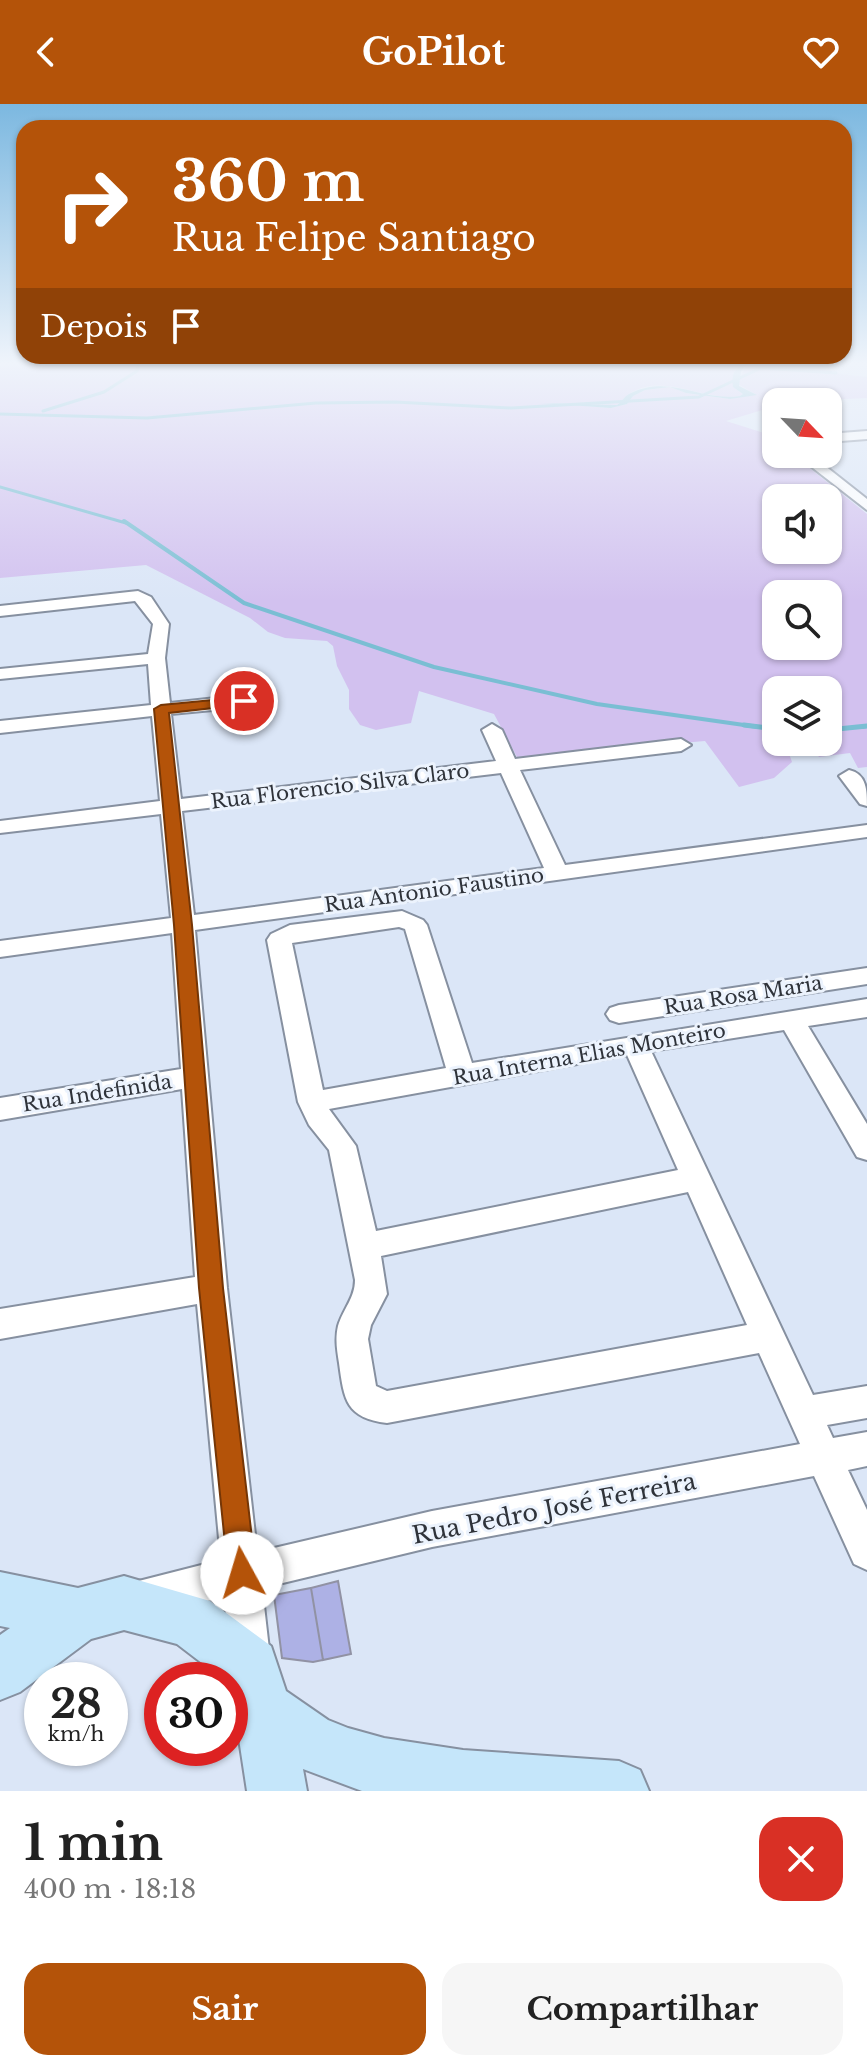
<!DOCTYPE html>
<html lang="pt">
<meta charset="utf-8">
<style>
:root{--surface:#fff;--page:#f6f6f6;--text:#222;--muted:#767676;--accent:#b45309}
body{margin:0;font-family:"Libre Baskerville",serif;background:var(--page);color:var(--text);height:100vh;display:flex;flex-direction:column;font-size:30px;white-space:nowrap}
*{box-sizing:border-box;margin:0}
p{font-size:26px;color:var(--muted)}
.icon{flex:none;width:44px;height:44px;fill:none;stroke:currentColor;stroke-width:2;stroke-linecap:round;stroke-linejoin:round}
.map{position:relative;height:1687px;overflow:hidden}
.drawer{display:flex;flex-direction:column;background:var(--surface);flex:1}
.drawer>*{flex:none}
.top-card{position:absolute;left:16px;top:16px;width:836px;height:244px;border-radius:24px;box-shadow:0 2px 6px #0004;background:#b45309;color:#fff;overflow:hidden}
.needle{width:52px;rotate:115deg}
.fabs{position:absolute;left:762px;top:284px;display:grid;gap:16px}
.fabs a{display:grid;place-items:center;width:80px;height:80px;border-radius:16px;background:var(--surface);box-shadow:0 2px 6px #0004;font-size:40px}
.speed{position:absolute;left:24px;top:1558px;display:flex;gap:16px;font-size:40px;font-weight:700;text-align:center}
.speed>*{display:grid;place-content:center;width:104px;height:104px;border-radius:50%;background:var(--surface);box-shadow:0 2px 6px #0004;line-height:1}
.speed small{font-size:20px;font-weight:400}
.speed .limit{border:12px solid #d22;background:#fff;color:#111}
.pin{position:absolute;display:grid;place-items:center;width:68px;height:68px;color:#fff;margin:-34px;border:4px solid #fff;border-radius:50%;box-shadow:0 2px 8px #0007}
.me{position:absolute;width:88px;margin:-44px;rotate:354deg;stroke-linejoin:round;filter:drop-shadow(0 0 6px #0008)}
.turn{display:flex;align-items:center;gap:28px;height:168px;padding:0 24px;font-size:36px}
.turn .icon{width:104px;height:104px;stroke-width:2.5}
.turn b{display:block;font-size:56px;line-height:68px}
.then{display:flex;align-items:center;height:76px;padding:0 24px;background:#0003;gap:16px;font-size:30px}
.round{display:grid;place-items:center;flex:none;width:84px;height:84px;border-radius:24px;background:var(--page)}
.head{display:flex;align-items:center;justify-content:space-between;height:136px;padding:0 24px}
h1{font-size:48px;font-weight:700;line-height:60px}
.action{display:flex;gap:16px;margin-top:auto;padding:16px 24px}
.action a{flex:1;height:92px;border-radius:24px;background:var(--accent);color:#fff;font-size:32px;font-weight:700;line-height:92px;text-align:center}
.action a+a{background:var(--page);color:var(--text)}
header{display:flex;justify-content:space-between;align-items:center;height:104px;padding:0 24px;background:var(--accent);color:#fff;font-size:36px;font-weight:700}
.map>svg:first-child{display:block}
.green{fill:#d2c1ef;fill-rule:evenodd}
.water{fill:#7abed3}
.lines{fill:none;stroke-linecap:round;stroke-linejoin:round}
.stream-far2{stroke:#7abed3;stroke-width:3}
.stream-far1{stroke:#7abed3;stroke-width:4}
.stream{stroke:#7abed3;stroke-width:5}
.building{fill:#adb1e5;stroke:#9192a4;stroke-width:2}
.street-casing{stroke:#8690a0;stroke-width:4}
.secondary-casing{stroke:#8690a0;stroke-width:4}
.street{fill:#fff;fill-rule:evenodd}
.secondary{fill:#c5e6fa;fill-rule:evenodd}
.route{fill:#b45309;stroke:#753606;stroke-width:2}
.labels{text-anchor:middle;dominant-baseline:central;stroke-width:6;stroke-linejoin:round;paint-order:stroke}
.street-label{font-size:20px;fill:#2f333a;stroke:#ecf3fd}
.near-street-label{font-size:24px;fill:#2f333a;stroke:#ecf3fd}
</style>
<header><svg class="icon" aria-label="back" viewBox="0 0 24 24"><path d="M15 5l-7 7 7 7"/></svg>GoPilot<svg class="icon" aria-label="heart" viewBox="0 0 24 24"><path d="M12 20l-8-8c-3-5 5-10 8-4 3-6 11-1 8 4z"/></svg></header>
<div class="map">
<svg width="867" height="1687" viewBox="0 0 867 1687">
<rect width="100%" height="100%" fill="#dbe6f7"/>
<path class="green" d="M0,261H741L735,265L733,283L743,290L740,292C704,298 667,269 632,288C627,291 623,297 617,301L544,299L611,304L627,300L633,292L645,286L670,283L686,289L730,295L755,290L738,280L746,261H817L830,269L867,273V294L776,298V302L726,317L767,330L776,337V350H792L867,410V663L858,664L850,649L819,653L812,644V638H828V586H776V638H785L792,658L774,674L739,683L705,637L517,653L494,610L419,587L411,619L376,626L360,621L349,605V586L337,562L333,542L327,537L285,534L268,528L250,514L146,461L0,474ZM776,394H828V446H776ZM776,490H828V542H776Z"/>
<path class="water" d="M741,261H746L741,267L739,282L757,291L730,295L686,289L670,283L645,286L633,292L627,300L611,304L540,299L617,301C624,296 624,292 631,289C672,270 700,298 740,292L743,290L733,283C732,274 732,267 741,261Z"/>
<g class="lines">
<path class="stream-far2" d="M43,307L104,288L137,267L138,261
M0,310L147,314L316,299L395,298L511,304L699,293L761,264L836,269
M0,383L126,419"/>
<path class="stream-far1" d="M124,417L244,499L434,563L597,600L758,623
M862,623L867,622"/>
<path class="stream" d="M744,621L776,625
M828,626L867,622"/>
</g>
<path class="building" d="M338,1477L351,1550L323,1556L311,1484Z
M311,1484L323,1556L313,1558L282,1554L274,1491Z"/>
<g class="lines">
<g class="street-casing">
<path id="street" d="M867,327V335L828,338V330Z
M795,350H810L867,395V406Z
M138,487L151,493L169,520L165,554L170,599L244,591L253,597L244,603L171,610L181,695L496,657L482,626L492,620L502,626L515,655L681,635L691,641L681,647L520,666L565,761L867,721V733L195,826L227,1184L257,1448L432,1407L800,1340L759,1249L387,1319C346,1314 344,1296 339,1259C337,1246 335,1235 338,1222C343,1205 355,1194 355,1176L329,1046L309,1021L298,998L267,836L271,830L290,821L402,807L423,816L427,821L472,959L867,895V913L808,922L867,1020V1056L857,1053L784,926L651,947L813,1291L867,1282V1314L827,1321L833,1334L867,1328V1362L848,1366L867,1406V1466L854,1460L814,1372L432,1443L262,1484L270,1554L264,1568L250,1574L236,1568L230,1554L224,1493L141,1513L127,1508L122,1494L127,1480L221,1456L197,1200L0,1235V1205L195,1173L182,985L0,1016V994L181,965L172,829L0,853V837L171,814L161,710L0,729V717L160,697L152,612L0,629V617L151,601L148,560L0,575V565L148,550L153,520L135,497L0,512V502ZM501,669L544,764L194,811L182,707ZM399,823L405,825L446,964L323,986L292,839ZM627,951L678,1066L376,1127L356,1042L329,1005ZM688,1088L747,1221L387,1287L376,1282L368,1235L371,1221L387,1190L381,1152Z
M849,666C867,670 867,687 867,702L860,700L839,672Z
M867,864V880L619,919L610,916L606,910L610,904L619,901Z"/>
</g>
<g class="secondary-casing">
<path id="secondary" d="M0,1468L78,1484L124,1472L210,1497L271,1542L286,1587L328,1616L348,1624L384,1634L463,1646L619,1657L640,1666L649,1687H362L303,1665L307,1687H247L230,1576H224L177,1540L124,1526L91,1535L20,1588L0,1596V1531L10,1524L0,1522Z"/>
</g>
<use href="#street" class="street"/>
<use href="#secondary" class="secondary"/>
</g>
<linearGradient id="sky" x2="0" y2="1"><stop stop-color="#7cb8e0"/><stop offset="0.52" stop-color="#eff4fb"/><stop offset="1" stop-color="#eff4fb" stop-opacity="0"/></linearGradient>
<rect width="867" height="498" fill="url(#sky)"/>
<path class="route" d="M244,593L251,597L249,600L169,609L192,821L223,1184L256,1469L252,1479L242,1483L232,1479L228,1469L199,1184L174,821L154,605L161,601Z"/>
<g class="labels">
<g class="street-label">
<text transform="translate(340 682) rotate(-7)">Rua Florencio Silva Claro</text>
<text transform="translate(434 786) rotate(-8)">Rua Antonio Faustino</text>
<text transform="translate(743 891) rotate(-9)">Rua Rosa Maria</text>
<text transform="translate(589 950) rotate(-10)">Rua Interna Elias Monteiro</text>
<text transform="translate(97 989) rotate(-9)">Rua Indefinida</text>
</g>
<g class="near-street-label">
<text transform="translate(554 1404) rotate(-11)">Rua Pedro José Ferreira</text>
</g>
</g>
</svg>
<div class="fabs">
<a><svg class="needle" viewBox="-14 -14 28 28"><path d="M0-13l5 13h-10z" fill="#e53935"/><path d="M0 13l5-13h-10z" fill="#767676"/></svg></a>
<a><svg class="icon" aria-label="sound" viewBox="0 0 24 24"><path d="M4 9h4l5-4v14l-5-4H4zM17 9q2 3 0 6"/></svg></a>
<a><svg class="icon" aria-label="search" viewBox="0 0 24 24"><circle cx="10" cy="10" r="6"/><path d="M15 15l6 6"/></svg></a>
<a><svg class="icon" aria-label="layers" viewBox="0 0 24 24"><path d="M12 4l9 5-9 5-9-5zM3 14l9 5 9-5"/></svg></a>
</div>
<div class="speed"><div>28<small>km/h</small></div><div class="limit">30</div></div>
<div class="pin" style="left:244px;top:597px;background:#d93025"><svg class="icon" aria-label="arrive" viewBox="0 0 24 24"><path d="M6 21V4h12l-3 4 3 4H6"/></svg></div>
<svg class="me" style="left:242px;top:1469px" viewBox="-20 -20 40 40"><circle r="19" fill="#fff"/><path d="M0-13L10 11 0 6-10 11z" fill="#b45309"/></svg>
<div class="top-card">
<div class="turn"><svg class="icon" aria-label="right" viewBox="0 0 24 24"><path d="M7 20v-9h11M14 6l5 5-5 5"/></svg><div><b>360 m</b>Rua Felipe Santiago</div></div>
<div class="then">Depois<svg class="icon" aria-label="arrive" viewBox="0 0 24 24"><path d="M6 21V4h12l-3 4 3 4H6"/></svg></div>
</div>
</div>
<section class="drawer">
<div class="head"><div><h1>1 min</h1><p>400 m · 18:18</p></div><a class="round" style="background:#d93025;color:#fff"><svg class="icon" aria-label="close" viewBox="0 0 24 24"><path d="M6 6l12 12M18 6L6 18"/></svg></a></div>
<div class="action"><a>Sair</a><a>Compartilhar</a></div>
</section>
